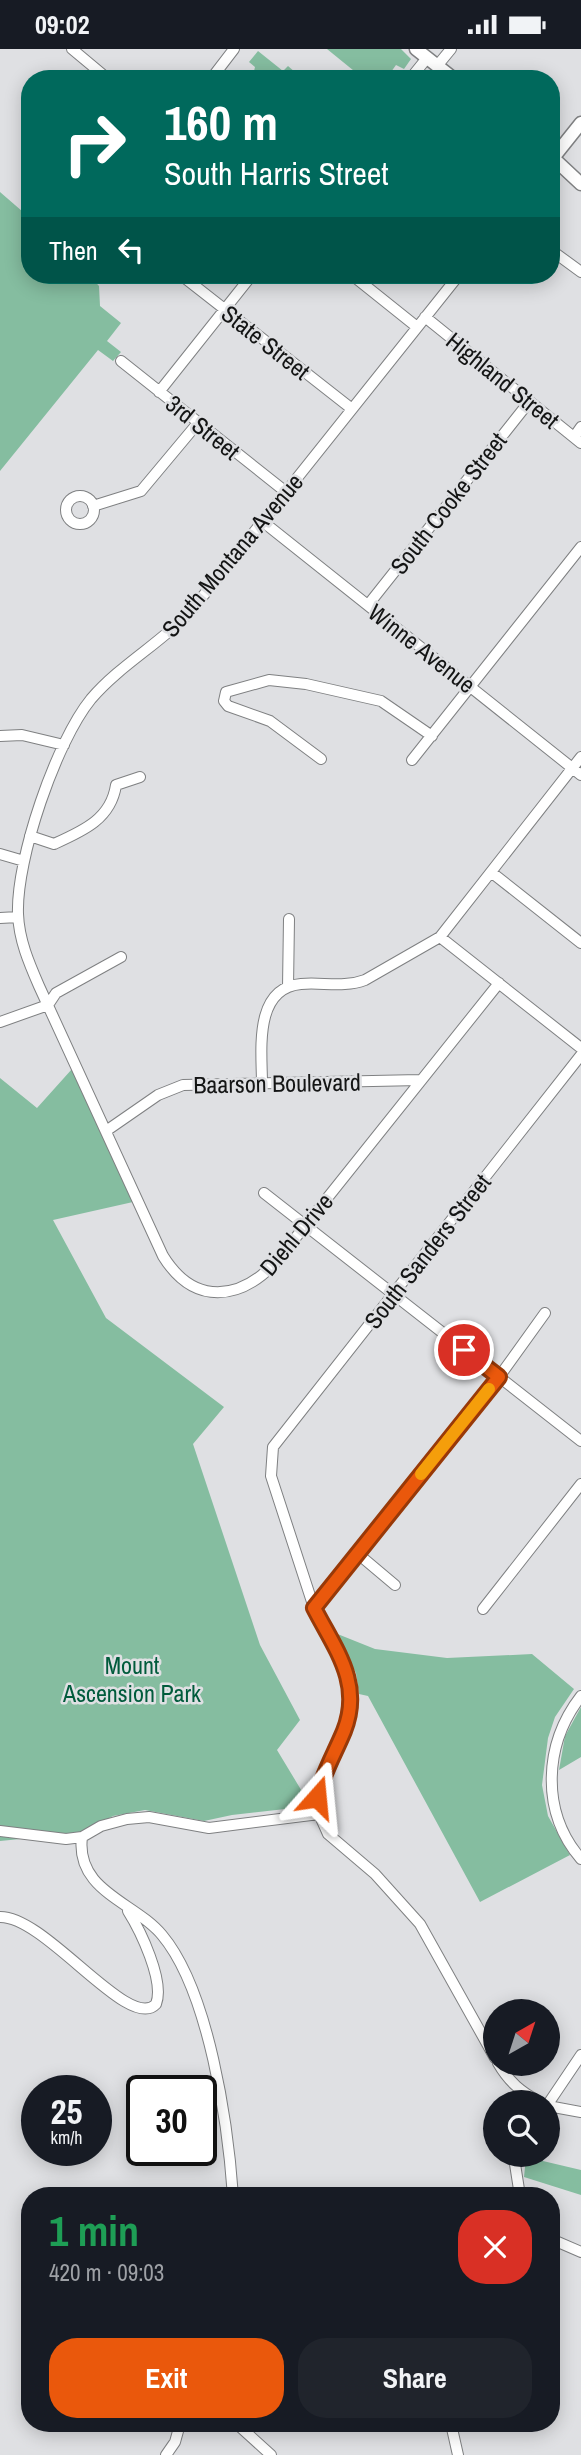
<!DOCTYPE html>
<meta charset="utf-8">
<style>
:root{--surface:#171b24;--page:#20242c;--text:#f1f3f6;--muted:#9ea1a6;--accent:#ea580c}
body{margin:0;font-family:"Archivo Narrow",sans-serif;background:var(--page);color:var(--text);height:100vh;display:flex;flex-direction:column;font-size:26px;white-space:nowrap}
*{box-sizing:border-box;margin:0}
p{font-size:23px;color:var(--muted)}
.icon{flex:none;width:38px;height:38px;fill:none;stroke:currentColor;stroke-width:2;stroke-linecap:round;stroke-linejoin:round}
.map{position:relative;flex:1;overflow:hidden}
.sheet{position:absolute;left:21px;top:2138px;width:539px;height:245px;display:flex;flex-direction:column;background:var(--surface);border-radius:28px;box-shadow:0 4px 18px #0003}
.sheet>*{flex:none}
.top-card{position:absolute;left:21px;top:21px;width:539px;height:214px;border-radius:28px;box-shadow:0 4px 18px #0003;background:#00695c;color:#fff;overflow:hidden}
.needle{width:46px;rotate:39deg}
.buttons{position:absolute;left:483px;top:1950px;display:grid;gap:14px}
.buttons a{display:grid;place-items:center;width:77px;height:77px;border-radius:50%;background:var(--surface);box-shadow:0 4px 18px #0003;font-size:35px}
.speed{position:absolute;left:21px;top:2026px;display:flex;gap:14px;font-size:35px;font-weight:700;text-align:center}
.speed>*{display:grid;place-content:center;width:91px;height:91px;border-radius:50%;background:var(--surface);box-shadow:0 4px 18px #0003;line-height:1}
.speed small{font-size:18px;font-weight:400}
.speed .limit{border:4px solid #111;border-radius:10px;background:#fff;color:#111}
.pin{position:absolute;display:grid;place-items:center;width:60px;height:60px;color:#fff;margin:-30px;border:4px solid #fff;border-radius:50%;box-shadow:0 2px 7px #0007}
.me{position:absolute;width:77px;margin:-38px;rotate:18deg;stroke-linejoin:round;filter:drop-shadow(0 0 5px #0008)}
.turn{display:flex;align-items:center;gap:24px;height:147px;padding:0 28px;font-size:32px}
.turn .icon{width:91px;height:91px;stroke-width:2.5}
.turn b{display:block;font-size:49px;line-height:60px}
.then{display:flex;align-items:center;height:66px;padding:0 28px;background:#0003;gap:14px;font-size:26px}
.round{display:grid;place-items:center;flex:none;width:74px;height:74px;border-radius:28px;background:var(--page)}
.summary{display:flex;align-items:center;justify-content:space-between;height:119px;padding:0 28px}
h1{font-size:42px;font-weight:800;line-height:52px;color:#1e9e55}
.cta{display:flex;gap:14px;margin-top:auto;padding:14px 28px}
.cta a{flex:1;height:80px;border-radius:28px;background:var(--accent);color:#fff;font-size:28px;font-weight:800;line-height:80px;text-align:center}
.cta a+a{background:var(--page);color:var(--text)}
.status{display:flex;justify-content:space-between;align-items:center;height:49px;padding:0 35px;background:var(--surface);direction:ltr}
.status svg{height:19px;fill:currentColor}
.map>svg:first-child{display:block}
.green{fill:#85bda0}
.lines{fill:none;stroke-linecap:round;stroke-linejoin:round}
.minor-casing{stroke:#7f8082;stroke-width:12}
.tertiary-casing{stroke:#7f8082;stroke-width:15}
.minor{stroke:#fff;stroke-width:10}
.tertiary{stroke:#fff;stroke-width:12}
.route-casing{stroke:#983908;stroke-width:18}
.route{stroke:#ea580c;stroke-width:12}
.slow{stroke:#f59e0b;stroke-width:12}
.labels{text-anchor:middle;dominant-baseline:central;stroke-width:5;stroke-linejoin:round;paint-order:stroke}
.street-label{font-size:24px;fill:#141515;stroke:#dfe0e3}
.park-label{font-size:24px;fill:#015b3c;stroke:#dfe0e3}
</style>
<div class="status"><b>09:02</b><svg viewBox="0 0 49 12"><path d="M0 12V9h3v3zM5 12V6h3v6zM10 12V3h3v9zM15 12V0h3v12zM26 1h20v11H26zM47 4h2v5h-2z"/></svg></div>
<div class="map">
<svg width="581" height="2406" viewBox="0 0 581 2406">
<rect width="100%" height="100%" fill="#dfe0e3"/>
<path class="green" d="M327,0H401L411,10L404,20L396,16L386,30H375L363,21L359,26Z
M258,2L283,22L288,17L303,30H252L255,18L249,13Z
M0,143L30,169V226H89L99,237L100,257L121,274L107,292L121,303L113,312L98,301L0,422Z
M72,1020L133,1153L53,1171L106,1269L224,1358L193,1395L260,1596L300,1671L277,1701L309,1754L303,1758L232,1766L204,1772L145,1761L113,1767L81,1784L0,1792V1029L37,1059Z
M335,1584L375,1600L447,1609L532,1605L574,1640L555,1668L548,1689L542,1736L548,1767L570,1806L480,1853L368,1647L359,1645L356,1624Z
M581,1658V1708L559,1721L565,1687Z
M526,2108L581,2121V2146L524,2128Z"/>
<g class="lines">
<g class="minor-casing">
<path id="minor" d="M72,0L108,30
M437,17L451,0
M211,30L234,0
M410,30L427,9
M28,104L30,105
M551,201L581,223
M181,226L352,360
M352,226L417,278
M459,226L191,562C161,594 120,616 91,650C56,693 16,810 18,865C19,891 29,914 39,937L163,1207C194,1257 240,1252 277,1212L499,934
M425,268L581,394
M121,312L286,443
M159,343L252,226
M574,388L581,378
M66 461a14 14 0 1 1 28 0a14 14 0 1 1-28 0Z
M93,457L141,442L197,375
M262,472L581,726
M368,556L529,353
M0,687L22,686L64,696
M321,710L270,672L228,657L224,652L226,643L269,631L306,635L381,652L432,687
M412,711L581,498
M30,787L54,795C83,782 111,770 116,736L140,728
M0,805L24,812
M491,823L581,894
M0,869L18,868
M440,888L581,999
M288,938L289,870
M0,973L48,956L56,944L121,908
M262,1035C262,1003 253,939 301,935C322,933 344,939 365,931L440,888L581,708
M106,1082L158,1046L183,1036L420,1031
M264,1144L581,1392
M357,1504L395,1536
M314,1559L499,1328L545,1264
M483,1560L581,1435
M581,1647C544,1695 540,1762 581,1810
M0,1782L66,1790L82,1788L101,1777L127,1770L149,1768L209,1779L319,1765
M82,1788C75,1842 135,1853 162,1886C209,1942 228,2075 233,2147
M0,1868C46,1867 129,1984 156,1955C165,1932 140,1881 128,1862
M495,2009L420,1875L375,1825L328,1785L319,1765L317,1748L321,1732L344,1681L352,1651L349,1630L314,1559L271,1427L273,1398L581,1006
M498,2014C509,2033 521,2043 540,2053
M548,2055L581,2006
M548,2057L581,2063
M519,2105L515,2115L520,2147
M551,2190L581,2203
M237,2375L271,2406
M451,2375L458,2406
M166,2406L175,2393L180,2375"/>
</g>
<g class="tertiary-casing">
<path id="tertiary" d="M416,0L454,30
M551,107L581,135
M553,109L581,74"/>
</g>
<use href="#minor" class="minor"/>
<use href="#tertiary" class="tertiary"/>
</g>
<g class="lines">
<g class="route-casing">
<path id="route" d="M317,1748C323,1724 335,1704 344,1682C363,1634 335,1600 314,1559L499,1328L464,1301"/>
</g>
<use href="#route" class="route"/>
<path class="slow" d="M421,1425L489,1340"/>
</g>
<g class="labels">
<g class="street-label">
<text transform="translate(266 293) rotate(38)">State Street</text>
<text transform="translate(503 331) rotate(39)">Highland Street</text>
<text transform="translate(203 378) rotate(39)">3rd Street</text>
<text transform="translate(448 454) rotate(-52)">South Cooke Street</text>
<text transform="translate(232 506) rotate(-50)">South Montana Avenue</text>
<text transform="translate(422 599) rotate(38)">Winne Avenue</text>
<text transform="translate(277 1034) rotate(-1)">Baarson Boulevard</text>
<text transform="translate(296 1185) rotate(-50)">Diehl Drive</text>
<text transform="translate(427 1202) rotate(-52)">South Sanders Street</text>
</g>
<g class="park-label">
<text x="132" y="1616">Mount<tspan x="132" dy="28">Ascension Park</tspan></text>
</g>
</g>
</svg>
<div class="buttons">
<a><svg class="needle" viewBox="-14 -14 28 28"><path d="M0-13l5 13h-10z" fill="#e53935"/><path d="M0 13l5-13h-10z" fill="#9ea1a6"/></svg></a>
<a><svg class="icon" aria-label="search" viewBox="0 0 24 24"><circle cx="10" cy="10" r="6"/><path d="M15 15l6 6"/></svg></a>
</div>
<div class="speed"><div>25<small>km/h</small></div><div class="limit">30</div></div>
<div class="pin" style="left:464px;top:1301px;background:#d93025"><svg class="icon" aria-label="arrive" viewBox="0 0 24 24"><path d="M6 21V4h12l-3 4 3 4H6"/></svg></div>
<svg class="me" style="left:317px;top:1748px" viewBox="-20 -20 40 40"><path d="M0-17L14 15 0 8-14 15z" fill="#ea580c" stroke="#fff" stroke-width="4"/></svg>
<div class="top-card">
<div class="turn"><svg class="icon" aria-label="right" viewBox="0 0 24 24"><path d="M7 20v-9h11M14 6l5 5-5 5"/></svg><div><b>160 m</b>South Harris Street</div></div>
<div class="then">Then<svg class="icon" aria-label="left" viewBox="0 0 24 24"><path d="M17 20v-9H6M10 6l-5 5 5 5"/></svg></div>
</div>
<section class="sheet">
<div class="summary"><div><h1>1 min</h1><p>420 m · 09:03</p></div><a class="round" style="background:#d93025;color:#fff"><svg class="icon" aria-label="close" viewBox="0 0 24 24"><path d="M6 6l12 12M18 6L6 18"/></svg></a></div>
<div class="cta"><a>Exit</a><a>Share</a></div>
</section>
</div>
